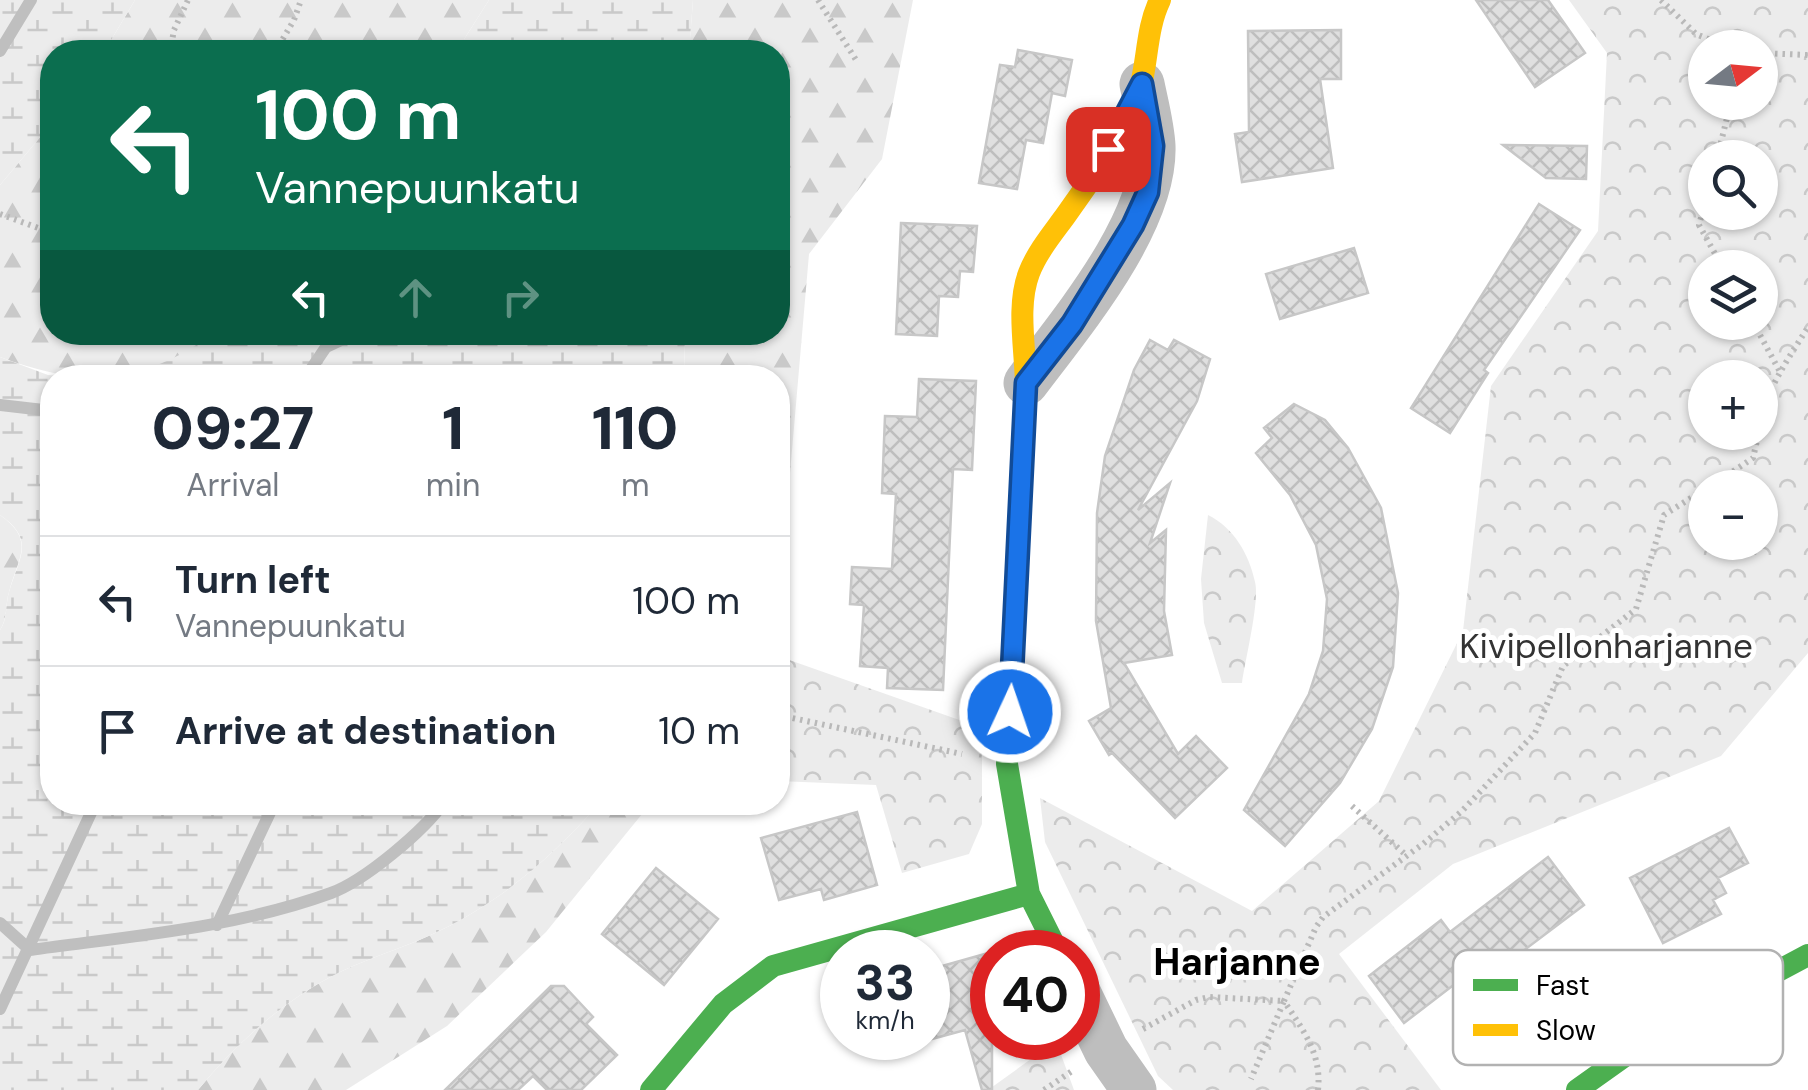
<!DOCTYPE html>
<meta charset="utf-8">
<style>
:root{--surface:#fff;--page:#f6f6f7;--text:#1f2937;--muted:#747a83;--line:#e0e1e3}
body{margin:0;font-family:"DM Sans",sans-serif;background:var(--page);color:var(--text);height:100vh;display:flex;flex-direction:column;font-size:38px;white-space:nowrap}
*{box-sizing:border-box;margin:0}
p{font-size:32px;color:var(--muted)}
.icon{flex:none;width:55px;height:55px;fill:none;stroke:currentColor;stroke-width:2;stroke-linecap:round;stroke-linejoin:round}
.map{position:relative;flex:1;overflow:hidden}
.side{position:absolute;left:40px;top:365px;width:750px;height:450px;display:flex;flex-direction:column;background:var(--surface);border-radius:40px;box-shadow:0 2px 8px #0004}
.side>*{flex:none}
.banner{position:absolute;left:40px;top:40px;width:750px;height:305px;border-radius:40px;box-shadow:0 2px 8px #0004;background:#0b6e4f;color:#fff;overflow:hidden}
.needle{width:65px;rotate:74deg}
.buttons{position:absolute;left:1688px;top:30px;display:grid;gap:20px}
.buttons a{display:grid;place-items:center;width:90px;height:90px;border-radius:50%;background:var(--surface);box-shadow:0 2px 8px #0004;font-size:50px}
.speed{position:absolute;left:820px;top:930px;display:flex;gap:20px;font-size:50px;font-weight:700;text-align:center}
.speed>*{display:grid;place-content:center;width:130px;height:130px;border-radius:50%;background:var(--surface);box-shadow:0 2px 8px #0004;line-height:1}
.speed small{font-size:25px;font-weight:400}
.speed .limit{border:15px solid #d22;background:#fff;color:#111}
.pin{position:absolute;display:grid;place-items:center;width:85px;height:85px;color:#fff;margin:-42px;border-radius:20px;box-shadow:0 5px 15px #0006}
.me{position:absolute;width:110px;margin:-55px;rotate:3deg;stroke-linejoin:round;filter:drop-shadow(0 0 8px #0008)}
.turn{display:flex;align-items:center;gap:35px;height:210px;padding:0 50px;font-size:45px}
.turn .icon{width:130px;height:130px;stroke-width:2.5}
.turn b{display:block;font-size:70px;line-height:85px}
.lanes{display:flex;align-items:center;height:95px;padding:0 50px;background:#0003;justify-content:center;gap:50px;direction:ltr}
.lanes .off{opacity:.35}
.eta{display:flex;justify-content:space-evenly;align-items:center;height:170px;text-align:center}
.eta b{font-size:60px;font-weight:800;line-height:70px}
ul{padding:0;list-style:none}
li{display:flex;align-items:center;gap:30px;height:130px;padding:0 50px;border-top:2px solid var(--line)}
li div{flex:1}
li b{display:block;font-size:38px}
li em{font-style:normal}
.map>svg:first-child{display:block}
.forest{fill:url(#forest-firs)}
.wetland{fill:url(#wetland-marsh)}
.park{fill:url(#park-crowns);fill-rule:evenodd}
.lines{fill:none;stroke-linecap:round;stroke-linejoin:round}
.stream{stroke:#bfbfbf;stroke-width:12}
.building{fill:url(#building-cross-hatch);stroke:#c7c7c7;stroke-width:2.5}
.path{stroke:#b9b9b9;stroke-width:6;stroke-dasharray:2.5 5;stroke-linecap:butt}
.street{stroke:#bebebe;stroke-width:45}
.fast{stroke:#4caf50;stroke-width:22}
.slow{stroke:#ffc107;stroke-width:22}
.route-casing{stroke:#114b97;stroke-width:25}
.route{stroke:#1a73e8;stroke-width:18}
.labels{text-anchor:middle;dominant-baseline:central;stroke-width:10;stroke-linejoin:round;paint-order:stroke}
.park-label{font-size:35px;fill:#333;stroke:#fff}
.neighbourhood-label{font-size:38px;font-weight:bold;fill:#000;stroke:#fff}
.key{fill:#fff;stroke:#b2b2b2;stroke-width:2.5}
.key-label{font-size:28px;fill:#000}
</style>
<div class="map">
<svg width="1808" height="1090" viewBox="0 0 1808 1090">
<defs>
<pattern id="forest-firs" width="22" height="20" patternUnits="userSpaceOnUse" patternTransform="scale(2.5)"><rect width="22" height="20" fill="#ececec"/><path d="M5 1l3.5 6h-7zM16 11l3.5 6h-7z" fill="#c9c9c9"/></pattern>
<pattern id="wetland-marsh" width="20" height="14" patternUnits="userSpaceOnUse" patternTransform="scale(2.5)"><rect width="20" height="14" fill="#ececec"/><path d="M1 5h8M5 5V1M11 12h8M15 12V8" fill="none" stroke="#c9c9c9"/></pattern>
<pattern id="park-crowns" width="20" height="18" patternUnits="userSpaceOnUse" patternTransform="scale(2.5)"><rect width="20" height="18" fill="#ececec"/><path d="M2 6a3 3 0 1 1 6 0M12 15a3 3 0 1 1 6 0" fill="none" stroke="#c9c9c9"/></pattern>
<pattern id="building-cross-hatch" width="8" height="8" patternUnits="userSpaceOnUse" patternTransform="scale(2.5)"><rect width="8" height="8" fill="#dfdfdf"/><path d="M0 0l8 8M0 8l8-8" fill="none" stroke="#bebebe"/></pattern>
</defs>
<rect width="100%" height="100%" fill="#fff"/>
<path class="forest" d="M135,0H489L456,52H104Z
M693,0H913L882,159L809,254L778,612V378H684L685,333L778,332V52H689Z
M52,123V332L213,333C143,389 81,387 0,357V185Z
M0,515C37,541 17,559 9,592C5,605 8,618 0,630Z
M600,803H651L546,932L447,1026L346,1090H198C241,1038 290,994 353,966C381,954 411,945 439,931C502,901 554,855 600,803Z"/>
<path class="wetland" d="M0,0H135L104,52H52V123L0,185Z
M489,0H693L689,52H456Z
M213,333H685L684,377H119C154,369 185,355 213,333Z
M0,357L48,375L72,377L52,378V802L600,803C554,855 502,901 439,931C411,945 381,954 353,966C290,994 241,1038 198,1090H0V630C8,619 5,605 9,592C18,559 37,540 0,515Z"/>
<path class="park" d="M1569,0H1808V653L1721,756L1453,864L1339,954L1441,1090H1173L1158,1076L1045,842L1040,798L1252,911L1379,801L1463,631L1491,386L1598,231L1607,53ZM1705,48H1760V102H1705ZM1705,158H1760V212H1705ZM1705,268H1760V322H1705ZM1705,378H1760V432H1705ZM1705,488H1760V542H1705Z
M1208,515C1234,528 1249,554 1255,582C1260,601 1245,660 1242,683H1222L1204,623L1201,579Z
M778,656L982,728V824L969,854L902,873L876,785L778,781Z
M1056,1041L1074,1090H988Z"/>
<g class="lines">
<path class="stream" d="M0,51L31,0
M305,378L326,347L358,332
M0,405L52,411
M0,923L30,950
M217,925L275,802
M30,950C131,936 235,928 331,893C364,881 424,831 444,802
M0,1009L96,802"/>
</g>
<path class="building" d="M1476,0H1548L1585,53L1535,87Z
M1341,30V79H1320L1333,168L1242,182L1235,134L1249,132L1248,31Z
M1018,50L1072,60L1065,96L1052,93L1043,143L1026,140L1017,189L979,183L1000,65L1015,67Z
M1503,145L1587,146L1586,179L1546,178Z
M1539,204L1580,230L1484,370L1488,373L1450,433L1411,408Z
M901,223L977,226L973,272L960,271L958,297L939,296L937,336L896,334Z
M1354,248L1368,293L1280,319L1266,274Z
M1150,340L1168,350L1174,340L1210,359L1197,401L1138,510L1170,483L1150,543L1166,530L1164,611L1172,655L1124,663L1178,754L1196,736L1227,768L1175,818L1112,753L1109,755L1089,721L1111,708L1096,621L1097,513L1105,456L1134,370Z
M919,379L976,381L972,470L953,469L943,690L887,688L888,668L860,666L864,605L850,604L852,567L892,569L896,494L882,493L885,416L917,417Z
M1294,404L1325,420L1348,448L1381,508L1398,593L1393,667L1372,729L1340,783L1285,846L1244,810L1309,694L1323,651L1327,599L1316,545L1290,495L1256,453L1272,438L1264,428Z
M857,812L877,885L824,900L821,889L779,900L761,838Z
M1729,828L1748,863L1718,878L1726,893L1713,900L1721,914L1663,943L1630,878Z
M1548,857L1584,905L1482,982L1473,970L1404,1023L1369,976L1441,920L1450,932Z
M656,868L718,919L664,985L602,934Z
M992,952V1090H982L965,1030L928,1040V970Z
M551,986H564L593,1017L586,1024L617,1055L581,1090H547L533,1076L518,1090H445Z"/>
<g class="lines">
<path class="path" d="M818,0L858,63
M1661,0L1696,34L1730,48
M170,52L174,30L188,0
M275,52L294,20L301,0
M1760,53L1808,55
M1717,158L1731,102
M1705,203L1699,225L1723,268
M0,214L52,233
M1753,322L1780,372
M1760,425C1766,389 1789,358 1808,327
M1708,488L1753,458L1759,432
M778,715L962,754
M1352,806L1407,856
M1143,1029L1196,1000L1209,997L1284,1001L1251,1079
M1044,1090L1072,1071
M1318,1090C1322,1054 1303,1030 1284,1001L1316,927L1323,917L1423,844L1462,811L1535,733L1563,666L1636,609L1664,515L1705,489"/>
<path class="street" d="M1026,383C1071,323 1156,223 1153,146C1152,126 1146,104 1142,84
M1078,992L1106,1050L1134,1090"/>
<path class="fast" d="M1026,388L1007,764L1029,894L1058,952
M651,1090L723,1004L773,966L1029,894
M1577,1090L1643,1043L1808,955"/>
<path class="slow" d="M1026,388C1026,351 1016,307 1029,273C1037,252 1053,233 1066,215C1091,179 1118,144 1135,104C1149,70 1144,33 1160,0"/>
</g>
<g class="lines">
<g class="route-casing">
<path id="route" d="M1010,712L1026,383L1072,324L1133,225L1148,192L1153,146L1142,84L1108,149"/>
</g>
<use href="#route" class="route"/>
</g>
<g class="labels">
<g class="park-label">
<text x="1606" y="646">Kivipellonharjanne</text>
</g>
<g class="neighbourhood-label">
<text x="1237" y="962">Harjanne</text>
</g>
</g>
<rect x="1453" y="950" width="330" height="115" rx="15" class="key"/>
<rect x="1473" y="979" width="45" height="12" fill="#4caf50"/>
<rect x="1473" y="1024" width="45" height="12" fill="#ffc107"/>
<g class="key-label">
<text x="1536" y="995">Fast</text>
<text x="1536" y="1040">Slow</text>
</g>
</svg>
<div class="buttons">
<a><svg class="needle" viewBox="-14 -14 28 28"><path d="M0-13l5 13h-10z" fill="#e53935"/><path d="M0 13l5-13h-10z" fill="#747a83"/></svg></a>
<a><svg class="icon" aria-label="search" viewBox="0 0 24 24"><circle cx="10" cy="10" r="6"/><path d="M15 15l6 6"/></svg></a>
<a><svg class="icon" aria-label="layers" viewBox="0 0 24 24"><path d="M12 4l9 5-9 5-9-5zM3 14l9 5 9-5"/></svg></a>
<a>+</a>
<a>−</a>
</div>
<div class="speed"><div>33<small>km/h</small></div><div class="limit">40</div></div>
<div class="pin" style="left:1108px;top:149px;background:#d93025"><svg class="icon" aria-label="arrive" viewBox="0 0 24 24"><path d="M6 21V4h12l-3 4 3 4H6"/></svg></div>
<svg class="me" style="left:1010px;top:712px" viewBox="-20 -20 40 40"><circle r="17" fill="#1a73e8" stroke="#fff" stroke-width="3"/><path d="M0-11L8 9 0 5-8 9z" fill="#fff"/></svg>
<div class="banner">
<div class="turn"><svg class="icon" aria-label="left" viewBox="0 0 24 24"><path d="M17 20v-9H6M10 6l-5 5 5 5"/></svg><div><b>100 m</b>Vannepuunkatu</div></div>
<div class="lanes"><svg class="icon" aria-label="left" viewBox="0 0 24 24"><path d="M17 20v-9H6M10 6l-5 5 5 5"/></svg><svg class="icon off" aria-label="ahead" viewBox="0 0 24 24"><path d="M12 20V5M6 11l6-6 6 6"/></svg><svg class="icon off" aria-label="right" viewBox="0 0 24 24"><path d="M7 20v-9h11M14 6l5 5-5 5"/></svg></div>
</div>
<section class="side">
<div class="eta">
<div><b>09:27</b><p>Arrival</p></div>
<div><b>1</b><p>min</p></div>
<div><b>110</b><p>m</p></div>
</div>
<ul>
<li><svg class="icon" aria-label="left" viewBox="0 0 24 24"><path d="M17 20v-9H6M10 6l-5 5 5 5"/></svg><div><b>Turn left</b><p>Vannepuunkatu</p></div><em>100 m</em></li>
<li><svg class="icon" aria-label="arrive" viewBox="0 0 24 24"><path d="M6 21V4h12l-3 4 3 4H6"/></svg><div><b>Arrive at destination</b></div><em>10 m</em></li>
</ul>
</section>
</div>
